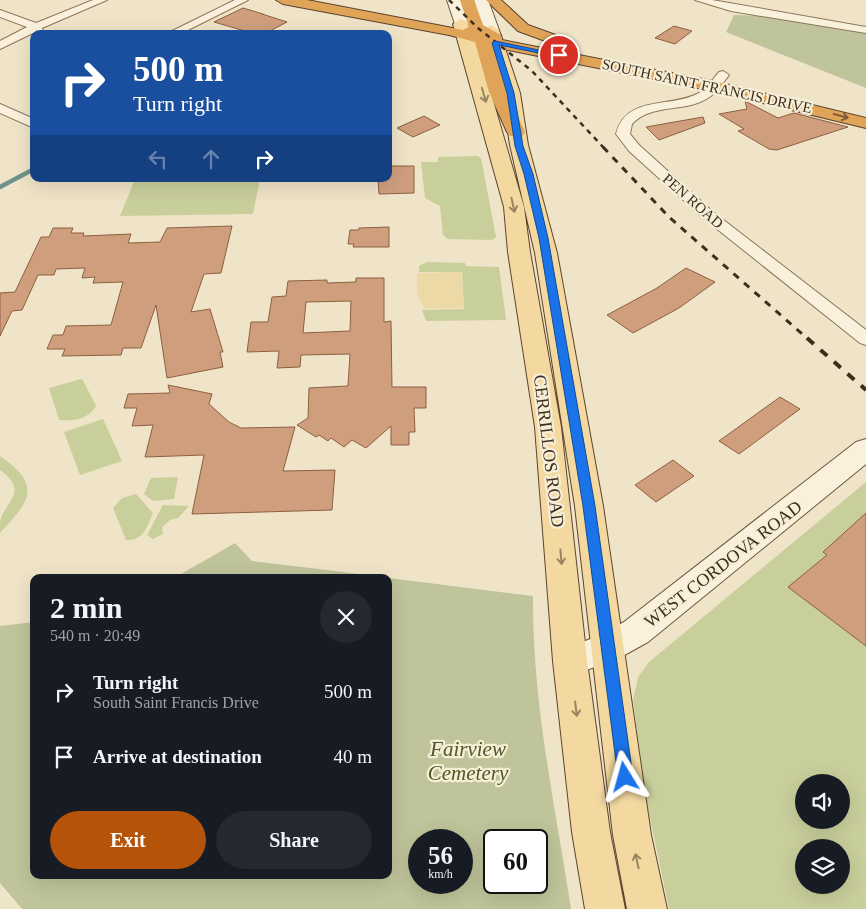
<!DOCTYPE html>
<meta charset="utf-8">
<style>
:root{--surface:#171b24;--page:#242831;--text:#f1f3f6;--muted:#9ea1a6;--accent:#b45309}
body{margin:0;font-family:"Times New Roman",serif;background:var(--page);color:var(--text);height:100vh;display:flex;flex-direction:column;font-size:19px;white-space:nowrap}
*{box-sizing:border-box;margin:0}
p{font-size:16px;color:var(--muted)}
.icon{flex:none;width:28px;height:28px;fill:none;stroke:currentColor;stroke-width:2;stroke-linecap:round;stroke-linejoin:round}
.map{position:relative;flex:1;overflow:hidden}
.sheet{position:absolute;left:30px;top:574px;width:362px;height:305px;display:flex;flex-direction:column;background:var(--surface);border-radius:10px;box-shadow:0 5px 20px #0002}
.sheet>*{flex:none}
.top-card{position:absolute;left:30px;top:30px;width:362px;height:152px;border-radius:10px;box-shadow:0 5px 20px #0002;background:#1a4fa0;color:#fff;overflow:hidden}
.tools{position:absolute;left:795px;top:774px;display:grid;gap:10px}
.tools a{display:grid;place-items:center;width:55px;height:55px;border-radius:50%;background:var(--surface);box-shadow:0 5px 20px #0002;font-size:25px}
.speed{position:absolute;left:408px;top:829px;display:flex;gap:10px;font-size:25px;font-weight:700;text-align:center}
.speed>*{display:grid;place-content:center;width:65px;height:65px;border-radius:50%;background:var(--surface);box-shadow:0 5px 20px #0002;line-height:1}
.speed small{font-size:12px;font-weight:400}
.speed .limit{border:2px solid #111;border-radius:8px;background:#fff;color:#111}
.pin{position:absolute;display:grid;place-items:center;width:42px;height:42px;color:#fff;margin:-21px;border:2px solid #fff;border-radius:50%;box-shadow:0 1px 5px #0007}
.me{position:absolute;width:55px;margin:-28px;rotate:352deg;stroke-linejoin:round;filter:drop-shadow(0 0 4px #0008)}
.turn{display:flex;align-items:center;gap:18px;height:105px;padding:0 20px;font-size:22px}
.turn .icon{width:65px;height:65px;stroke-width:2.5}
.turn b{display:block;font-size:35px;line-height:42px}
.lanes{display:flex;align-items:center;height:48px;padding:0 20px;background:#0003;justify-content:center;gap:25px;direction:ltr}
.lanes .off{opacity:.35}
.round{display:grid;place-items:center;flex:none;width:52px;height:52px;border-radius:26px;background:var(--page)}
.overview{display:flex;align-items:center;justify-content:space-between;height:85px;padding:0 20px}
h1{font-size:30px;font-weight:800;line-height:38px}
.action{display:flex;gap:10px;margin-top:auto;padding:10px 20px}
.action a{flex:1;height:58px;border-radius:30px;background:var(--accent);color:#fff;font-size:20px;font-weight:800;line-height:58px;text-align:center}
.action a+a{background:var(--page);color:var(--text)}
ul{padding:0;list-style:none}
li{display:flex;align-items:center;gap:15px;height:65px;padding:0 20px}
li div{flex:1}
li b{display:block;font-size:19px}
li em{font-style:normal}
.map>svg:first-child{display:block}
.green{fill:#c9cf9b;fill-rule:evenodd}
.sand{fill:#ecd9a5}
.cemetery{fill:#bfc49a;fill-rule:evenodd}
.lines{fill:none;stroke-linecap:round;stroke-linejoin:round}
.stream{stroke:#6f938a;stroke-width:4.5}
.building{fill:#cf9f7d;stroke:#8d5f41;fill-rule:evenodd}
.street-casing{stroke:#8d765c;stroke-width:2}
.secondary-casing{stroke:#6f573f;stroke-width:2}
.primary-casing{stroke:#5b4430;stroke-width:2}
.highway-casing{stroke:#5b4430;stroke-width:2}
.street{fill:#faf1dc;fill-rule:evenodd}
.secondary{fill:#faf1dc;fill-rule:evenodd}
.primary{fill:#f3d9a0;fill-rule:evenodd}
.highway{fill:#e0a458;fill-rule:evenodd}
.rail-far2{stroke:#3d2e20;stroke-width:2.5;stroke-dasharray:5 5;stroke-linecap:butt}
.rail-far1{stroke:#3d2e20;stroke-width:3;stroke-dasharray:7 7;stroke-linecap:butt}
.rail{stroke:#3d2e20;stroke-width:4;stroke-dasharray:9 9;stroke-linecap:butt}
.oneway{stroke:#988460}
.oneway2{stroke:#7e5d36}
.route{fill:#1a73e8;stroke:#114b97}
.labels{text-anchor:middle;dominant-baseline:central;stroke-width:4.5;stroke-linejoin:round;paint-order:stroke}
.far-street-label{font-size:15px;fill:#3d2e20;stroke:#f7eed8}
.street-label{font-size:18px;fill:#3d2e20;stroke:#f7eed8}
.near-park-label{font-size:21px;font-style:italic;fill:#4d5a26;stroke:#f7eed8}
</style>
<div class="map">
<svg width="866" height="909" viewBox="0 0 866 909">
<rect width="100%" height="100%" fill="#f0e4c8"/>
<path class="green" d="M477,156L481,158L496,237L492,240L448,239L443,235L440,206L425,198L421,162H438V157Z
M135,179H260L253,214L120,216Z
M427,262L465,263L466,266L499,267L506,320L426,321L422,310L464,309L462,272H419V266Z
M81,379L83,380L96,406C87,420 75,421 59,420L49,388Z
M103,419L122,461L80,475L64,432Z
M0,456C42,485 31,500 0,533C0,528 0,521 1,517C11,498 26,489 0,470Z
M178,477L174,499L153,501L144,494L151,478Z
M866,482V909H669L645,794L633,700L638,677L649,662ZM804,782H841V820H804ZM804,848H841V885H804Z
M136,494L153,513C147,527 144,541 126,540L113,508L122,498Z
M163,505L189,506L178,518L170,520L162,527L163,534L153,539L147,535Z"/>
<path class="sand" d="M461,272L464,308L424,309L417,294V273Z"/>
<path class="cemetery" d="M734,15L776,16L866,33V88L726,32Z
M235,543L252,561L384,577H176Z
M389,578L533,596C532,701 555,805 571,909H22L0,883V626L34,622V875H389ZM419,840H461V882H419ZM494,840H536V882H494Z"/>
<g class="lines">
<path class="stream" d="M0,187L34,169"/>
</g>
<path class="building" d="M243,8L263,14H262L287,22L264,34H255L214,22Z
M674,26L692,31L675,44L655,38Z
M745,101L778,118L794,113L848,127L777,150L769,149L738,131L744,129L719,114L747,109Z
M424,116L440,125L413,137L397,128Z
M703,117L705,123L659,140L646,127Z
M389,166H414V193L379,194L378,179H389Z
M232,226L221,273L204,274L191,312L210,309L223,352H220L223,367L167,378L156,305L141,348H123L121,355L62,356L65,349H47L53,335H63L66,326L111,325L123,282L93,283L95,277L82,278L85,268L56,269L54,275H38L22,310L12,311L0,336V293L15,292L41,237H49L53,228H73L71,233H84L83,236L131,234L128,243L160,242L167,228Z
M389,227V247H353L354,244H348L350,230H359V228Z
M686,268L715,282L679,308L633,333L607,315L657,288Z
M356,278H384V322L391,321L392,387H426V408H414L415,432H409V445H391V426L366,448L352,440L344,447L331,438L328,441L319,435L316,437L297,425L308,418L309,388L348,386L350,354L301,355L300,367L277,368L279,351L247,352L251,322H268L272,297L286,296L288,281L327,280V283L356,282ZM351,301L350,331L303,333L306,302Z
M168,385L212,394L209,404L229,422L241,428L295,427L283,471L335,470L332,510L192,514L204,455L145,457L153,425L132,426L137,408H124L128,394L170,393Z
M780,397L800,409L739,454L719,441Z
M673,460L694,476L656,502L635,485Z
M866,513V646L788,587L827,555L823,552Z"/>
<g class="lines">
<g class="street-casing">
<path id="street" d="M93,0H107L42,28L44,34L33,33L0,49V41L27,27L0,17V10L36,23Z
M235,0H248L180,34H166Z
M695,0H712L866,27V33L731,11Z
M723,71L729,75C723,83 716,93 708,98C685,113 651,103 632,124L630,134L639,145L712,211L866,330V345L860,343L702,217L629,151L616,134C626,95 669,108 697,94C706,90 712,80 719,72Z
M0,104L34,119V128L0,113Z"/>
</g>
<g class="secondary-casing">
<path id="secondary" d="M447,0H461L469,24L466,27H456Z
M474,0H488L499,30L496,33L491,35L483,30Z
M866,439V464L648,642L619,658L570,676L558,671L553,661L558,651L596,637L624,622L856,442Z"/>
</g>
<g class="primary-casing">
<path id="primary" d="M461,19L466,21L474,35L524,207L530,252L561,427L587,661L610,832L625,909H585L572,832L553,661L535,427L508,252L504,207L453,24Z
M491,25L499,30L520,93L528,145L557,253L603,506L651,835L667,909H627L613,835L575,506L535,253L510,145L502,93L483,30Z"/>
</g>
<g class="highway-casing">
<path id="highway" d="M276,0H307L463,30L469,27L460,0H474L483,25L501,35L502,40L713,81L866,118V128L713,91L493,47L507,92L525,132L522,136H510L507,132L489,92L475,42L449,35L283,4Z
M486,0H501L528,25L564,38L567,41L559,46L518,31Z"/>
</g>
<use href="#street" class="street"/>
<use href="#secondary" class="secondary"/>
<use href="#primary" class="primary"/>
<use href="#highway" class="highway"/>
<path class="rail-far2" d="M449,0L478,28L532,71L604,148"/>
<path class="rail-far1" d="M603,147L669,217L808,339"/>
<path class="rail" d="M807,338L866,390"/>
</g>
<defs><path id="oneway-shaft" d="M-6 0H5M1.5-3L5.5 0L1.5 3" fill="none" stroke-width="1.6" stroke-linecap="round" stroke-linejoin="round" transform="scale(1.25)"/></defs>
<g class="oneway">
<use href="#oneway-shaft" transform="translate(484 95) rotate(74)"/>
<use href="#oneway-shaft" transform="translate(513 205) rotate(78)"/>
<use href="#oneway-shaft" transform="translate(561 557) rotate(85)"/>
<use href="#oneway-shaft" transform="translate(576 709) rotate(83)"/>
<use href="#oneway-shaft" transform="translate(637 861) rotate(-102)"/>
</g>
<use class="oneway2" href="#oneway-shaft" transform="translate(841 116) rotate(15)"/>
<path class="route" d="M495,41L563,55L559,57L499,45L514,93L523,146L533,174L548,238L595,506L633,777L631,782L625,784L620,782L618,777L583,506L539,238L524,174L515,146L507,93L492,43Z"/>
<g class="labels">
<g class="far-street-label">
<text transform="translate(707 86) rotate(12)">SOUTH SAINT FRANCIS DRIVE</text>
<text transform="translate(693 201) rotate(41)">PEN ROAD</text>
</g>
<g class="street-label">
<text transform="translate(549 451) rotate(83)">CERRILLOS ROAD</text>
<text transform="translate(723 564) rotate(-38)">WEST CORDOVA ROAD</text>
</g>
<g class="near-park-label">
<text x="468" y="749">Fairview<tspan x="468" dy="24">Cemetery</tspan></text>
</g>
</g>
</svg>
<div class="tools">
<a><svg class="icon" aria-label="sound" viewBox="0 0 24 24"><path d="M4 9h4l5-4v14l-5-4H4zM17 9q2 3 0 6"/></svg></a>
<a><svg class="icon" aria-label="layers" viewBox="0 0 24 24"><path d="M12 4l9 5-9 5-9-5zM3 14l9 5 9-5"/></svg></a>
</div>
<div class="speed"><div>56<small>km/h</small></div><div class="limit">60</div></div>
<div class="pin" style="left:559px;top:55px;background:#d93025"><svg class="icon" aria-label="arrive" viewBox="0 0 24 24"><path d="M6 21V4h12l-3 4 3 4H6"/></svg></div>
<svg class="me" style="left:625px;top:777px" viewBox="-20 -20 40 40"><path d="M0-17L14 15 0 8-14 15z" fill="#1a73e8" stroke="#fff" stroke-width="4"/></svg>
<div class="top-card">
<div class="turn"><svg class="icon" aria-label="right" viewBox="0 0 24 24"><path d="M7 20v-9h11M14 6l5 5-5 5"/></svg><div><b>500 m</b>Turn right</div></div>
<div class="lanes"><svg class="icon off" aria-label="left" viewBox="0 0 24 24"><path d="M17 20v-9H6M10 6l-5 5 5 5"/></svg><svg class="icon off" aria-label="ahead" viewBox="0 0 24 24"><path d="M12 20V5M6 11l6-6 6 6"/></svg><svg class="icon" aria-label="right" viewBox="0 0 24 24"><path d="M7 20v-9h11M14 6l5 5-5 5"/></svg></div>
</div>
<section class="sheet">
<div class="overview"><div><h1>2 min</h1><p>540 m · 20:49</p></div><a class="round"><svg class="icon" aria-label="close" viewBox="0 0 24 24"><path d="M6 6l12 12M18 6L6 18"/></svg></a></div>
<ul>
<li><svg class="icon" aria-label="right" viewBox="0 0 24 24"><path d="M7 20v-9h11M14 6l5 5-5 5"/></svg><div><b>Turn right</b><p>South Saint Francis Drive</p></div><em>500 m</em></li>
<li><svg class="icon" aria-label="arrive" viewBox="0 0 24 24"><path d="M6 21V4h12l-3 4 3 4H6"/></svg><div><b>Arrive at destination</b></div><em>40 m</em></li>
</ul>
<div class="action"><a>Exit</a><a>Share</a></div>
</section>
</div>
